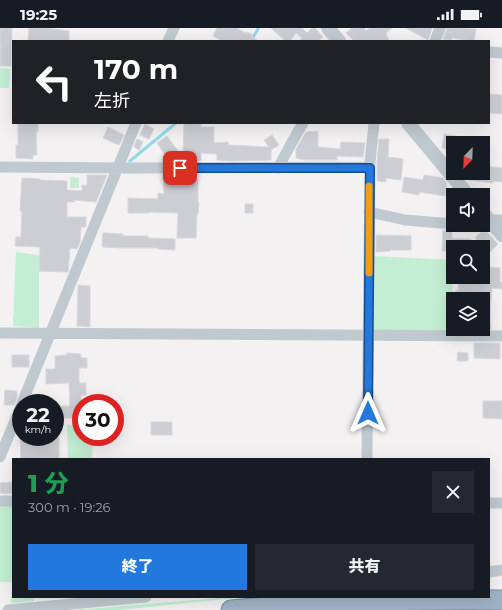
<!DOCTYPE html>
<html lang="ja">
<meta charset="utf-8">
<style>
:root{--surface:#171b24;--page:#242831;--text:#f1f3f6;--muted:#9ea1a6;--accent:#2278dd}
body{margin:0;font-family:Montserrat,"Noto Sans JP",sans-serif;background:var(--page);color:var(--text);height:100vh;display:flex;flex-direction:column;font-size:15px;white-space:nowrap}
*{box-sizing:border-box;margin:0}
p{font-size:13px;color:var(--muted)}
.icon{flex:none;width:22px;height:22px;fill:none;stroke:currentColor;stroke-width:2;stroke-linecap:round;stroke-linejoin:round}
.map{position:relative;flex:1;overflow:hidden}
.side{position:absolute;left:12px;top:430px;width:478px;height:140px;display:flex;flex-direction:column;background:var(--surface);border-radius:0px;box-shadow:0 4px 16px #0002}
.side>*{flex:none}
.banner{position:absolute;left:12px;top:12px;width:478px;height:84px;border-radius:0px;box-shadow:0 4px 16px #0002;background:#202124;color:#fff;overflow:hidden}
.needle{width:26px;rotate:203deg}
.buttons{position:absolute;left:446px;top:108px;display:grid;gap:8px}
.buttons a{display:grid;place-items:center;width:44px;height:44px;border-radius:0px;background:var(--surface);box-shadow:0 4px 16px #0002;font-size:20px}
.speed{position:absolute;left:12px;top:366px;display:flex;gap:8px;font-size:20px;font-weight:700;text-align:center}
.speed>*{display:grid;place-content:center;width:52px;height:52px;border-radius:50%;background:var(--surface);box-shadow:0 4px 16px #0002;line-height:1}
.speed small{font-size:10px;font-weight:400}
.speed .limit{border:6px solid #d22;background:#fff;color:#111}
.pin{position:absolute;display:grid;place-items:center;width:34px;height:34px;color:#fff;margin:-17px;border-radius:8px;box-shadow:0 2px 6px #0006}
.me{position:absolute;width:44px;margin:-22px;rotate:0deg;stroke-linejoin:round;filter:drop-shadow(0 0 3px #0008)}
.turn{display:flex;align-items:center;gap:14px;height:84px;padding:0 16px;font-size:18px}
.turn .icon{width:52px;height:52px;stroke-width:2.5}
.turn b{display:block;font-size:28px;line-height:34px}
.round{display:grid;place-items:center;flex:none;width:42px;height:42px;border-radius:0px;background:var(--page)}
.head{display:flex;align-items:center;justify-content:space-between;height:68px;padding:0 16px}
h1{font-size:24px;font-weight:800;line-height:30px;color:#1e9e55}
.primary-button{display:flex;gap:8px;margin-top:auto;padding:8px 16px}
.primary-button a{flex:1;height:46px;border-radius:0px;background:var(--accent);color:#fff;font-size:16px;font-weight:800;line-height:46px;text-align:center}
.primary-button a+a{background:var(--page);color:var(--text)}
.status{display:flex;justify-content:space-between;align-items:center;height:28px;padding:0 20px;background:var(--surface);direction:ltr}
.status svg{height:11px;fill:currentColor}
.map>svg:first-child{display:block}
.green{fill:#c3eed3}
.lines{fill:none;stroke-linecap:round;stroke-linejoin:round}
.stream{stroke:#92d9e9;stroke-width:3}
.building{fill:#ccced3;stroke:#d6d8dc}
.trunk-casing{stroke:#7790a9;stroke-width:21}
.minor{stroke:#c0c9cf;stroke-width:11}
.tertiary{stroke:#c0c9cf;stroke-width:14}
.trunk{stroke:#a0b3c6;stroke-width:19}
.route-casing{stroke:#164e90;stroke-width:10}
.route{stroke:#2278dd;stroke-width:7}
.slow{stroke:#f59e0b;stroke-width:7}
</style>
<div class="status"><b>19:25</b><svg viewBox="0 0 49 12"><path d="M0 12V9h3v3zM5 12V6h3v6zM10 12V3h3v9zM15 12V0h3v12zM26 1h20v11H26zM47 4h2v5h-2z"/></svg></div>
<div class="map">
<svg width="502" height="582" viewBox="0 0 502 582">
<rect width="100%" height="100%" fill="#f4f1f2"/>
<path class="green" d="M0,40L10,41L9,60H0Z
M70,149L79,150V160H70Z
M16,224L39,227V300L13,298Z
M374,228L453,232L452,303L371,302Z
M67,397L81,398V409H93L92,431H68Z
M0,478H13V569H34V573L11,575L12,554H0Z
M231,569H248L236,570L119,582H75Z"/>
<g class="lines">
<path class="stream" d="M251,13L258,1
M130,133L176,95"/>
</g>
<path class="building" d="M0,0H12L11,38H0Z
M29,0H46L69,3V13H28Z
M217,0H237L245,5L247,4L253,7L252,9L259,13H222L213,8Z
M271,0H302L307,5L312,0H315L323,9L318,13H299L302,10L296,5L290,13H285Z
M352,0H364L366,3L370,0H392L386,5L389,13H354L346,5Z
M406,0H432L428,12Z
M447,0L476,1L474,13L452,10L451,12L443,11Z
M489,66L502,67V86L489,85Z
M18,95H38V104H36L37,127H33V131L16,130V117H18Z
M184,95L201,96V99H214V115L228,114V117L269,119L264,112L272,107L279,117L271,122V132L233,133L217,132V126L201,125V132L163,133V128H166L157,115L167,108L183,130Z
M145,96L154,101L149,111L140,107Z
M108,99L124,107L119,117L103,110Z
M318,103V119L340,121L341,114L365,115L363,129L337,128V132H305L296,130V121L306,104Z
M444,106L471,111L470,115H453V122L442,120Z
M137,111L143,114L139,122L134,119Z
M379,111H389L388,129L403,131L401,152L386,150V154L377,153V134Z
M483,138L502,140V154L493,153V155L470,152L471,145H483Z
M87,147H107L96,174L74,172V174H67V189H86V199H81L80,214L77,221L70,220L68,244L39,243L40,219L15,218L16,209H21L22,183H20L22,150L40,151V152L67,153V162L82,163V157L87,158Z
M163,147H176V151L198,152V174H199L198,186H197L196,210H177L178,185L149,184V185H128V170L158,171V165L164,166Z
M424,147L443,150L447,155L445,168L419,164V167L402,164L404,149L423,152Z
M245,176H253V185H245Z
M443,202L452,203V210L471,211V219H453V224L442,223Z
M487,204L498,216L490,224L475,210L480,205Z
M103,205L123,206V208H148V210L175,211V222L158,221V220H122L102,219Z
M376,207L411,208V222H390V223L376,224Z
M483,239L500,240V254H502V261L492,260L490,285L491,301H483V271H455L456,262L458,263L459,253L483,254Z
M78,257L90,258V299L77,298Z
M474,315H500V331L474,330Z
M458,324L468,325V333H457Z
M67,325L81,326V330H87V340H79V355H86V367H81V390H55V378H70L69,355L46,356V341H55V328L67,327Z
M12,327H29V339H12Z
M5,362L17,363V369L14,377H4Z
M483,373H502V391L483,390Z
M151,394H172V407H151Z
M20,409H59V431H21Z
M13,454V466L0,465V455Z"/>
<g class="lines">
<g class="trunk-casing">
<path id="trunk" d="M231,582C321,574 412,571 502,572"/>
</g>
<path class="minor" d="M168,13L174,0
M435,13L440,0
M489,24L502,25
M0,139L130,140L370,139
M278,140L291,116L303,95
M369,184L405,192L453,196
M469,197L484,198L489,192H502
M0,305L502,308
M22,375L136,95
M0,429L21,378
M367,431L370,134L374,95
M0,473H13
M489,475H502
M489,544L502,542
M8,582L146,569"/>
<path class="tertiary" d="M328,0L339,13
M408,95L468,167
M483,185L502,207"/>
<use href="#trunk" class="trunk"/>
</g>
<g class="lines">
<g class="route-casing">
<path id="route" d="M180,140H370L368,385"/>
</g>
<use href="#route" class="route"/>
<path class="slow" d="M369,245V158"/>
</g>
</svg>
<div class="buttons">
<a><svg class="needle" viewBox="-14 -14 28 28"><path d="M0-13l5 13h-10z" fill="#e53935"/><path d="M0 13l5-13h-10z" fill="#9ea1a6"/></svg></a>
<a><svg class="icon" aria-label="sound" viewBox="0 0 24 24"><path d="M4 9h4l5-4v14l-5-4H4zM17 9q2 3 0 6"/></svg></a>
<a><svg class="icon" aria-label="search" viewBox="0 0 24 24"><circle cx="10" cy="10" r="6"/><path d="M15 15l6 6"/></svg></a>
<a><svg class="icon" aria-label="layers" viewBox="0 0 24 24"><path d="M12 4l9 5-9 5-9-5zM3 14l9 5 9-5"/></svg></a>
</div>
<div class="speed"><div>22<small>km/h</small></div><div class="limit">30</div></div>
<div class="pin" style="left:180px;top:140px;background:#d93025"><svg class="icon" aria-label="arrive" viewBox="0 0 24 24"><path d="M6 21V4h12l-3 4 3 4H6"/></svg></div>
<svg class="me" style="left:368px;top:385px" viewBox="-20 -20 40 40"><path d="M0-17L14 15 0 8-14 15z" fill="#2278dd" stroke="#fff" stroke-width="4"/></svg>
<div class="banner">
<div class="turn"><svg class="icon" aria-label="left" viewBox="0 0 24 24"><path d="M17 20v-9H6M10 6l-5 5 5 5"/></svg><div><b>170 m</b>左折</div></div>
</div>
<section class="side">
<div class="head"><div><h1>1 分</h1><p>300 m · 19:26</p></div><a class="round"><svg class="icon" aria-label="close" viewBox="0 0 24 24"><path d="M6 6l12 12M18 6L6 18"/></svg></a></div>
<div class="primary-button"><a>終了</a><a>共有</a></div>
</section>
</div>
